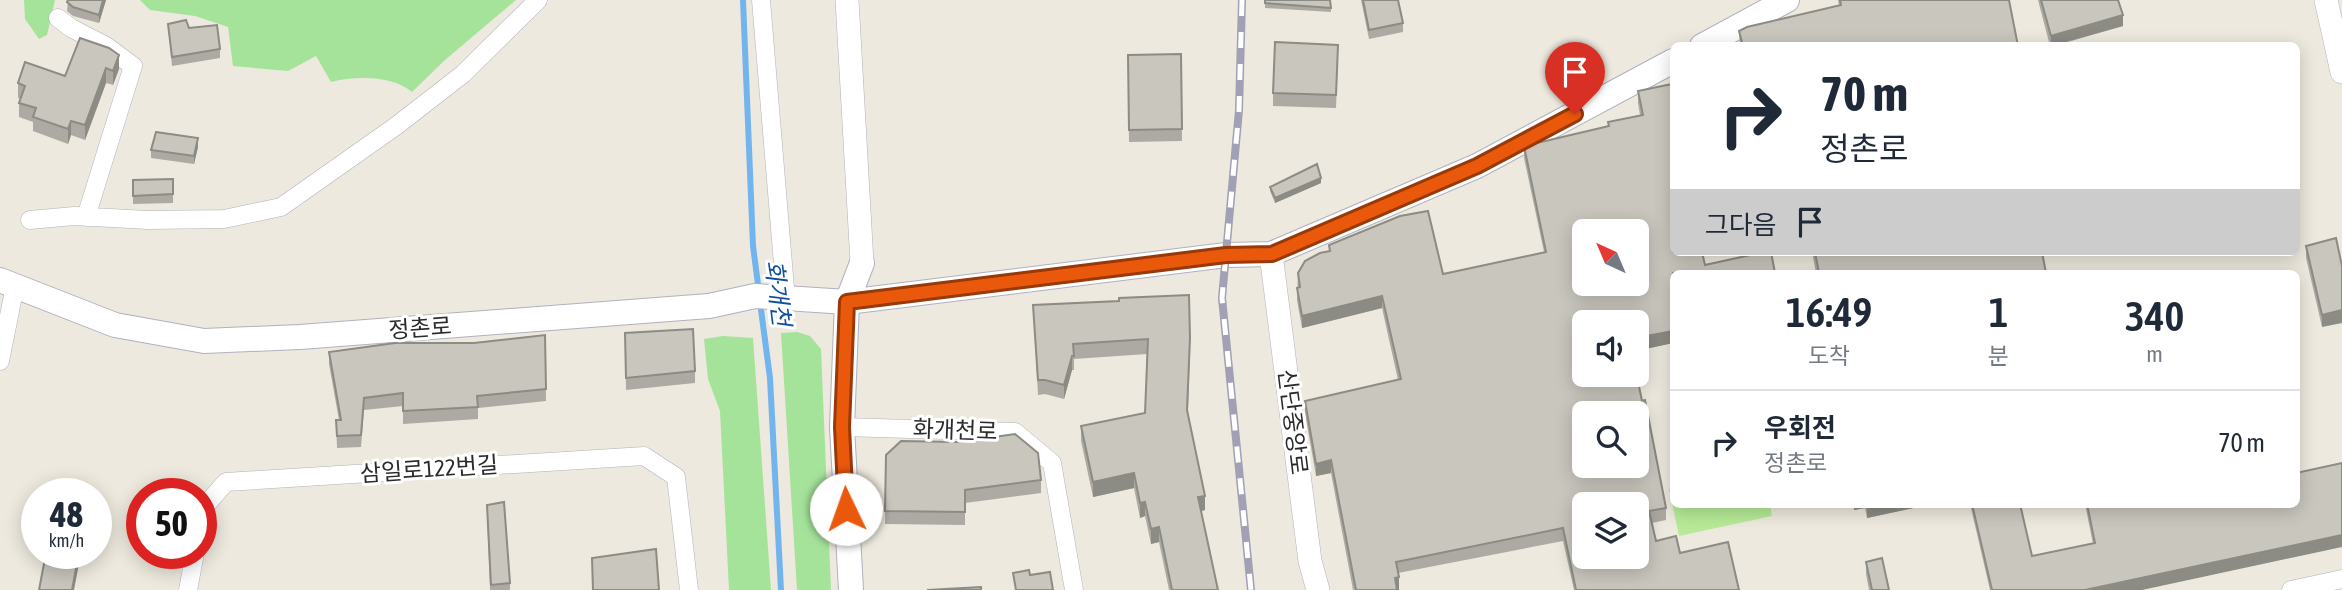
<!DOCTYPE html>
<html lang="ko">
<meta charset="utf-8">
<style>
:root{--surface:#fff;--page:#f6f6f7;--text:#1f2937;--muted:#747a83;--line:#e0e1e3}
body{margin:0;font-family:"Asap Condensed","Noto Sans KR",sans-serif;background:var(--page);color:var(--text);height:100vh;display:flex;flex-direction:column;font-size:26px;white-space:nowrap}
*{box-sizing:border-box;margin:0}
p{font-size:23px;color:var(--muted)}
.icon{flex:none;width:38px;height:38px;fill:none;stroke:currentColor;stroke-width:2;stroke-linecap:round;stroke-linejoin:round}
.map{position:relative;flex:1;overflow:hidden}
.side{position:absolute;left:1670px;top:270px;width:630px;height:238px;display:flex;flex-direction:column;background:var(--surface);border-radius:10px;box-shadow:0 4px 18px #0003}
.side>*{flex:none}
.banner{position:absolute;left:1670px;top:42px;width:630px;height:214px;border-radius:10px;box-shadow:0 4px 18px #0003;background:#fff;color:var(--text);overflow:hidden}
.needle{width:46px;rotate:316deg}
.fabs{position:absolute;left:1572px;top:219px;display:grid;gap:14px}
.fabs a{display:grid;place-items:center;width:77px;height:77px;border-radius:10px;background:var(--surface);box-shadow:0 4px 18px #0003;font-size:35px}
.speed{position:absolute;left:21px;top:478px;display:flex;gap:14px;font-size:35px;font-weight:700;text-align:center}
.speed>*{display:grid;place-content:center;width:91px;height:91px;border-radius:50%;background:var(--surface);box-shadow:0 4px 18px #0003;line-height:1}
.speed small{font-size:18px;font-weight:400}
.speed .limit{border:10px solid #d22;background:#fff;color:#111}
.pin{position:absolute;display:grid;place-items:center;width:60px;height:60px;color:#fff;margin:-72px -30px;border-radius:50% 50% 50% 0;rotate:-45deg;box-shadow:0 0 7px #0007}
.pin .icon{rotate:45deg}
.me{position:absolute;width:77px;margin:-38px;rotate:357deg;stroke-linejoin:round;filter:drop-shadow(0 0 5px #0008)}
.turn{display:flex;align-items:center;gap:24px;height:147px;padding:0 35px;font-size:32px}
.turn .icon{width:91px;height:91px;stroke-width:2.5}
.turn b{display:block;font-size:49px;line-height:60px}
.then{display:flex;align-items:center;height:66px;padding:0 35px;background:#0003;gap:14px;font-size:26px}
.eta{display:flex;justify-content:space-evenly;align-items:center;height:119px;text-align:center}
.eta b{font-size:42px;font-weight:600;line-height:49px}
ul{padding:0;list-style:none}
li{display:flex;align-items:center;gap:21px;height:105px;padding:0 35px;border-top:2px solid var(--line)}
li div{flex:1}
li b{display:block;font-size:26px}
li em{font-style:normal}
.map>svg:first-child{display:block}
.green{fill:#a5e39b}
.pitch{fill:#b6ea96}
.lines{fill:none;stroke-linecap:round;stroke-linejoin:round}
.stream{stroke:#72b4ee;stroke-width:6}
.minor-casing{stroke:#b1b1bf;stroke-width:19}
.tertiary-casing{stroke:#b1b1bf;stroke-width:24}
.secondary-casing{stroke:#b1b1bf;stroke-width:26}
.minor{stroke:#fff;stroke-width:18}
.tertiary{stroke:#fff;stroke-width:23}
.secondary{stroke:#fff;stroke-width:24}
.rail-casing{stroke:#a1a0b5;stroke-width:8}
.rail{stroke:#fff;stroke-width:5;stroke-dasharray:16;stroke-linecap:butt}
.wall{fill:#acaaa3}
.shaded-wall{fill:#8c8b84}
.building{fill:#c8c6bd;stroke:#8c8b84;stroke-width:2;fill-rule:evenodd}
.route-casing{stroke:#983908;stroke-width:18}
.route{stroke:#ea580c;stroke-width:12}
.labels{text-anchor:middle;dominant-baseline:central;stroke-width:6;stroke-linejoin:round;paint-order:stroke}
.street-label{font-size:23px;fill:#2b2b2b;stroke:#fff}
.water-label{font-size:24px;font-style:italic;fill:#0f4f9c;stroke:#fff}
</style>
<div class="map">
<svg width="2342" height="590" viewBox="0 0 2342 590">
<rect width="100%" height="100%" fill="#ede9de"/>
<path class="green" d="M24,0H55L47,35L39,39L25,19Z
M140,0H516L445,60L412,92C392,75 355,76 331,82L316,56L288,71L233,66L228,27L195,16L150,10Z
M797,332L810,336L821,349L831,590H797L781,333Z
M723,336L753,338L771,590H729L720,411L708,379L704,339Z"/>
<path class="pitch" d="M1673,488V504H1770L1772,516L1679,536L1669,489Z"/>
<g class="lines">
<path class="stream" d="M743,0L753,246L759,292
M760,302L770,378L781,590"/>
<g class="minor-casing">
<path id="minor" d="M761,0L786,300
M58,18L71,28L106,46L133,66L86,217
M30,220L74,216L148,220L224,219L281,207L396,126L463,74L538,0
M0,361L15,286
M842,427L1015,432L1052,463L1074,590
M201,524L205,506L226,482L644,456L676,477L689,590
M188,590L195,553
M2291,590L2342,579"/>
</g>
<g class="tertiary-casing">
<path id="tertiary" d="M847,0L862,263
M2326,0L2342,72
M1271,254L1310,561L1318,590"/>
</g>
<g class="secondary-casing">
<path id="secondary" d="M1702,46L1787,0
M0,280L115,325L204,341L300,337L709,306L755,296L847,302L1226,255L1271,254L1477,166L1673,61
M851,590L842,427L847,302L862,263"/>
</g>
<use href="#minor" class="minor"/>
<use href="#tertiary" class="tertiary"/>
<use href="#secondary" class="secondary"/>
<g class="rail-casing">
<path id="rail" d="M1242,0L1239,110L1222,298L1251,590"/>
</g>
<use href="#rail" class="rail"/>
</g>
<path class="wall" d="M68,0H106L99,23L73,16L67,11Z
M1265,0L1331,8V12L1265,8Z
M1361,0H1398L1403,23V32L1369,39Z
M1838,0H2009L2018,46H1740L1739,31L1839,5Z
M2038,0H2118L2123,26L2054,46H2050Z
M168,24L189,28L220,49V58L172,66Z
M109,48L119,69L113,85L106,83L85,140L71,135L68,144L33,131V122L19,117V103L21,99L18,98V83L65,76Z
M1181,54L1182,141L1129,142L1128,55Z
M1338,57L1336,108L1273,106V93Z
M1672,84L1673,343L1636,351V322H1584L1666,508V520L1652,523L1656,541L1680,553L1739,590H1574L1563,541L1398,573L1399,590H1353L1331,473L1316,476L1305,413V401L1398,380L1382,308L1302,328L1297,300L1298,273L1329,251V245L1443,274L1544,252L1524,158V146L1608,126V122L1640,115L1638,103V91Z
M198,147L194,164L151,158V150Z
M173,179V203L133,204V180Z
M1321,183L1275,203L1270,191V187Z
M2336,238L2322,327L2306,258V246Z
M1812,252H2042L2046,273H1816Z
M1033,305L1190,352L1188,412L1205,510L1201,511L1218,590H1169L1159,542L1151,544L1145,516L1140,518L1134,488L1093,497L1081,441V426L1145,413L1147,354L1074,359V370H1072L1064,399L1045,394L1038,395Z
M625,333L695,371V383L626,390Z
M545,335L546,401L478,408V419L403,424V406L364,410L361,447L337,448L336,420H339L329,364V352L474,343Z
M886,455L1041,480V493L965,503V525L885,524Z
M1853,504H1932L1867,518L1865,508L1854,510Z
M1970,504H2020L2032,556L2093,544L2085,504H2296L2142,590H1990Z
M487,514L510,583V590H490Z
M1866,562L1889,590H1869L1866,574Z"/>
<path class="shaded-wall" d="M103,0H106L99,23V15Z
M2123,15V26L2051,46V36Z
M119,55V69L113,85V71Z
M106,68V83L85,140V125Z
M71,121V135L68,144V129Z
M198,138V147L194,164V156Z
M1321,178V183L1275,203V198Z
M1382,296V308L1302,328V316Z
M2342,310V323L2322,327V315Z
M1673,331V343L1636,351V338Z
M1072,356V370L1064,399V385Z
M1331,460V473L1316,476V464Z
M1134,473V488L1093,497V482Z
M1205,496V510L1198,512V497Z
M1145,502V516L1140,518V503Z
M1854,504H1865V508L1854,510Z
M1875,504H1932L1867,518V506Z
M1159,527V542L1151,544V529Z
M2342,535V547L2142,590H2085Z
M79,553H81L74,590H72Z
M1399,577V590H1395V578Z"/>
<path class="building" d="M68,0H103L99,15L73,7L67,2Z
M1265,0H1330L1331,8L1265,3Z
M1363,0H1398L1403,23L1369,30Z
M1840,0H2009L2018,46H1743L1739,31L1747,27L1841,5Z
M2041,0H2118L2123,15L2051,36Z
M186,20L189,28L217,25L220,49L172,57L168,24Z
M80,38L109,48L119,55L113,71L106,68L85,125L71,121L68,129L33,117L36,108L19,103L25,86L18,83L25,62L65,76Z
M1275,42L1338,45L1336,95L1273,93Z
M1181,54L1182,129L1129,130L1128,55Z
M1672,84L1673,90V252H1702L1705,265L1764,252H1771L1775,273H1673V331L1636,338V322H1584V374H1636V372L1642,401L1645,400L1666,508L1649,511L1656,541L1676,536L1680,553L1728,542L1739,590H1576L1563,528L1396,562L1399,577L1395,578L1397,590H1356L1331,460L1316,464L1305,401L1401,379L1382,296L1302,316L1297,288L1300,287L1298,273L1305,261L1320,253L1330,251L1329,245L1400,216L1428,211L1443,274L1546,252L1524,146L1609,126L1608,122L1643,115L1638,91ZM1584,231H1636V284H1584ZM1584,413H1636V466H1584ZM1584,504H1636V556H1584Z
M156,132L198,138L194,156L151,150Z
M1317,164L1321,178L1275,198L1270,187Z
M173,179V194L133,196V180Z
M2336,238L2342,266V310L2322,315L2306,246Z
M1815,252H2042L2046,273H1819Z
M1189,295L1190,338L1187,410L1205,496L1198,497L1218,590H1172L1159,527L1151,529L1145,502L1140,503L1134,473L1093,482L1081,426L1145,413L1148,339L1073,344L1074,356H1072L1064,385L1045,380H1038L1033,305L1119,301V298Z
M693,329L695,371L626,378L625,333Z
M545,335L546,389L477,396L478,407L403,411V393L364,398L361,435L337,436L336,420H341L329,352L395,343H474Z
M1015,434L1038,453L1041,480L965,490V512L885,511L886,455L901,441L958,442Z
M2342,463V535L2085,590H1992L1972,504H2020L2032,556L2095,543L2087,504H2296V473Z
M504,502L510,583L491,585L487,505Z
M656,549L659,590H593L592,558Z
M46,553H79L72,590H39Z
M1882,558L1889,590H1872L1866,562Z
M1029,570L1030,575L1050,572L1053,590H1016L1013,573Z
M981,587V590H927Z"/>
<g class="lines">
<g class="route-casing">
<path id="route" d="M846,509L842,427L847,302L1226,255L1272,254L1477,166L1575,114"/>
</g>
<use href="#route" class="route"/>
</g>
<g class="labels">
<g class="street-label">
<text transform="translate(420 328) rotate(-4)">정촌로</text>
<text transform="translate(1293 422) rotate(83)">산단중앙로</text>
<text transform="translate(955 430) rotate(2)">화개천로</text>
<text transform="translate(429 469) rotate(-4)">삼일로122번길</text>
</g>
<g class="water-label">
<text transform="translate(778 293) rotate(83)">화개천</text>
</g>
</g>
</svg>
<div class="fabs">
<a><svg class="needle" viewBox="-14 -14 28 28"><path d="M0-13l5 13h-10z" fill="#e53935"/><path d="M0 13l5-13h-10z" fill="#747a83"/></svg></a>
<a><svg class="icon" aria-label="sound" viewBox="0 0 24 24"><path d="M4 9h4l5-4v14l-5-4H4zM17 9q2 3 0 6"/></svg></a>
<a><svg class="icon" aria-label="search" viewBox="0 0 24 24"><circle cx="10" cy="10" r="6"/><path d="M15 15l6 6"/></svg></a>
<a><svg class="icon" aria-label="layers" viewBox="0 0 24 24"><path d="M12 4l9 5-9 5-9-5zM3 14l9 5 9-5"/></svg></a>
</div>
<div class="speed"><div>48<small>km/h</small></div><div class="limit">50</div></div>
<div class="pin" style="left:1575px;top:114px;background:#d93025"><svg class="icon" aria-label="arrive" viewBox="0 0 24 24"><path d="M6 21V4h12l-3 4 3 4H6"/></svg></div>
<svg class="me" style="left:846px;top:509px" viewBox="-20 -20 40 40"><circle r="19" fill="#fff"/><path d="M0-13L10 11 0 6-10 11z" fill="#ea580c"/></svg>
<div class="banner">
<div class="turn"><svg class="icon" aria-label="right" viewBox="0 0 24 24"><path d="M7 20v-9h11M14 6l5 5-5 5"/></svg><div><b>70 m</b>정촌로</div></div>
<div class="then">그다음<svg class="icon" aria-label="arrive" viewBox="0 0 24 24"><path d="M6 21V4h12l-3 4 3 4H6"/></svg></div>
</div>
<section class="side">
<div class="eta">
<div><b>16:49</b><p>도착</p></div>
<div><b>1</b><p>분</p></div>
<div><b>340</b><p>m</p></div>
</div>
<ul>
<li><svg class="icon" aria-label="right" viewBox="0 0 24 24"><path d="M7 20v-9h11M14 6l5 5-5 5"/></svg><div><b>우회전</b><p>정촌로</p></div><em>70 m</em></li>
</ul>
</section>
</div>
